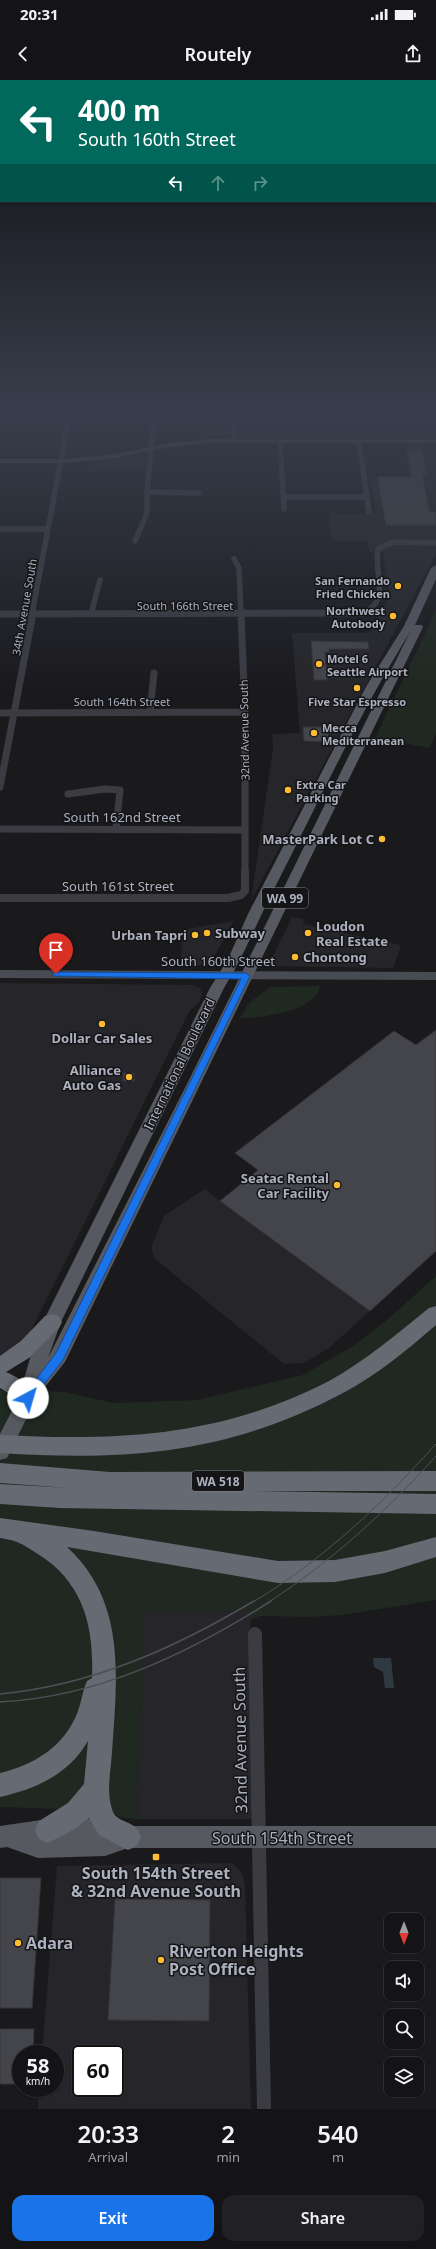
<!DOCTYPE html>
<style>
:root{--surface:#141416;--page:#212123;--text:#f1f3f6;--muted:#9d9ea1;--line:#333335;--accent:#1a73e8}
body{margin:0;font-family:"Noto Sans",sans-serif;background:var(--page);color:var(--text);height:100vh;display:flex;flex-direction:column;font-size:15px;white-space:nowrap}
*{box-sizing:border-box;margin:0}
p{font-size:13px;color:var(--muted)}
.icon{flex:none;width:22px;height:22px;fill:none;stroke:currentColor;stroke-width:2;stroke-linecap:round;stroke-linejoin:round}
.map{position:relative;height:2029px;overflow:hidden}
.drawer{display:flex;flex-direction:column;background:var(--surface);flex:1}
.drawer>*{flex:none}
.hud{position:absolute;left:0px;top:0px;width:436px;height:122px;box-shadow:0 1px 3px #0004,0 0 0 1px var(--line);background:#00695c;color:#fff;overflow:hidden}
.needle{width:26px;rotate:180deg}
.fabs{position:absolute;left:384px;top:1833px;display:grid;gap:8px}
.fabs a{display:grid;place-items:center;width:40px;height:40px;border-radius:8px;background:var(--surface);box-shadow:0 1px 3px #0004,0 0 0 1px var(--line);font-size:20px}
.speed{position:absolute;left:12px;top:1965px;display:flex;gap:8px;font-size:20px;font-weight:700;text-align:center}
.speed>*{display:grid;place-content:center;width:52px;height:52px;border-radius:50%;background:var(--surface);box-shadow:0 1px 3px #0004,0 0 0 1px var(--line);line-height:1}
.speed small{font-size:10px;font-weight:400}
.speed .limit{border:2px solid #111;border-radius:6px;background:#fff;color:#111}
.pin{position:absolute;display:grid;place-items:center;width:34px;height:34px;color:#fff;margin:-41px -17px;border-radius:50% 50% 50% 0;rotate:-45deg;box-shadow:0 0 4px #0007}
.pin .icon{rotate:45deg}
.me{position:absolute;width:44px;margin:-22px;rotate:39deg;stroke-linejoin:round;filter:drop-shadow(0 0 3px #0008)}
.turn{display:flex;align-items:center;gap:14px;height:84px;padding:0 12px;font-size:18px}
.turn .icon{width:52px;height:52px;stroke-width:2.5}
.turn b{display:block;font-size:28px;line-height:34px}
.lanes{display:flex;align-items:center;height:38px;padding:0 12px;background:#0003;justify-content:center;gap:20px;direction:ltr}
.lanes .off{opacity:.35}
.eta{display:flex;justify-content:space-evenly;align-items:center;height:68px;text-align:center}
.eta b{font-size:24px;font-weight:600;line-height:28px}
.cta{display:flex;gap:8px;margin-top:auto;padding:8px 12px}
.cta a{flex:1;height:46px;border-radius:12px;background:var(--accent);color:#fff;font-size:16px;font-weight:600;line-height:46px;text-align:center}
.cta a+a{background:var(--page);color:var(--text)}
.status{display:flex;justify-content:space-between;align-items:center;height:28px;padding:0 20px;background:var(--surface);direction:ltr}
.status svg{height:11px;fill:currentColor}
header{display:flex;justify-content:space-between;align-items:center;height:52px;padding:0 12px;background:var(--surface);font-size:18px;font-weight:600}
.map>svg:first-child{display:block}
.built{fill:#26262a;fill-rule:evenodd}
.green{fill:#1f2821}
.water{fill:#2f3942}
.building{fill:#44454a;stroke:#343439}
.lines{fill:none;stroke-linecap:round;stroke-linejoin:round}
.street-far3{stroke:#3b3c42;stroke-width:5.5}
.street-far2{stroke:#3b3c42;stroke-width:7}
.street-far1{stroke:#3b3c42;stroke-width:8}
.street{stroke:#3b3c42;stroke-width:14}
.secondary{fill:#494b52;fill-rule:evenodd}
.primary{fill:#575961;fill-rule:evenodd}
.highway{fill:#666a73;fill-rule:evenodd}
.tram-far1{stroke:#4e5057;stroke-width:1}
.tram{stroke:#4e5057;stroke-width:1.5}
.route{fill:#1a73e8;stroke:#114b97}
.poi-dot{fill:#febc31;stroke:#151518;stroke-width:1.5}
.labels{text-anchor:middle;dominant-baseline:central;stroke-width:3;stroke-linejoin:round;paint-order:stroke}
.far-poi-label{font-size:11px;font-weight:bold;fill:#acb1bd;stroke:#151518;text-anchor:start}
.far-street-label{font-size:11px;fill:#acb1bd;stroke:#151518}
.shield{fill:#151518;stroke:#7f828c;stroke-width:1}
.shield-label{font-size:12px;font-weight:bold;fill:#acb1bd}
.street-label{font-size:13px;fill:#acb1bd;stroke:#151518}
.poi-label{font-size:13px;font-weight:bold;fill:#acb1bd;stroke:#151518;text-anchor:end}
.near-street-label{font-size:16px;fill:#acb1bd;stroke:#151518}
.near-poi-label{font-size:16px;font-weight:bold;fill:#acb1bd;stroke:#151518;text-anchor:start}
</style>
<div class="status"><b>20:31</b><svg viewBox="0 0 49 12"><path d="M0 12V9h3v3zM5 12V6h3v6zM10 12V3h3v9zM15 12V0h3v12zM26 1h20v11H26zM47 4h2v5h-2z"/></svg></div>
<header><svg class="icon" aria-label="back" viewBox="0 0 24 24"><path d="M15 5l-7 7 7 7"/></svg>Routely<svg class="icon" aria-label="share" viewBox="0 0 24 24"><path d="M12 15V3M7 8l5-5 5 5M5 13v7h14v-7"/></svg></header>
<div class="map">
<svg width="436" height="2029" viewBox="0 0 436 2029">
<rect width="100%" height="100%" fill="#1a1a1d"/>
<path class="built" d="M239,327H436V358H241Z
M404,363L436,364V474L251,821L273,668L272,654L300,653L292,553H369L390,516L383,472H369L367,461H332L329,433H376L370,396H410Z
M141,374L146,375L148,378L147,391H88L89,382Z
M292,837L304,839L303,844L401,865L393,888L273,886L270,882Z
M234,841L209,885H181L182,850Z
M0,903L193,905L200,908L202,914L199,923L190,930L27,1259L0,1277Z
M436,950V1171L329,1268L304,1283L284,1284L155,1179L151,1168L164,1136L205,1109L220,1121L258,1090L235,1073L394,951L416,965Z
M250,1531L254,1739H137L143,1532Z
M232,1783L242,1793L245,1804L251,2029H38L39,2008H55V1974H42L57,1786ZM81,1974H115V2008H81Z"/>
<path class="green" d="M436,531V653L430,668L375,658Z
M320,906C316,932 261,938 240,938L249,923L270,907Z
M436,1196V1520L343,1535L311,1537L260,1536L250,1540V1531L144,1532L137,1739L122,1738L115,1734L57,1729L0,1727V1310L64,1312L114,1323L197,1320L303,1295L353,1266L387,1240Z"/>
<path class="water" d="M373,1578H391L394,1608H385L383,1592L374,1587Z"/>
<path class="building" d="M407,371H422L427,394H422L430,432H436V445H386L377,397H412Z
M311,561L368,562L369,569H329V572H325L327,600H314Z
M303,647H327L329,662L304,661Z
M436,950V1171L370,1231L220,1121L258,1090L235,1073L394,951L416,965Z
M123,993H134V1001H123Z
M0,1798H41L32,1928H0Z
M115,1819L210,1820L209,1941L108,1940Z
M0,1949H34L33,1974H21V2004H0Z"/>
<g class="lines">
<path class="street-far3" d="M234,327V361
M280,361L284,429
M359,361L369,432
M147,412L199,413
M284,417H367
M0,449H48
M135,461L147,433V412L155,327
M234,479L239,488L241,534
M32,534L71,327
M91,534L100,500
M361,534C393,521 373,495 378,469L393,462L436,463"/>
<path class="street-far2" d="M241,533L245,632V792
M0,534L363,533
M150,632L154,593
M0,633L245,632
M0,707L33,533
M68,714L105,709L120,710L116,749
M0,749L245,750"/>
<path class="street-far1" d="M0,818H228L241,815L245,811V791"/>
<path class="street" d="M255,1554L264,2029"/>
<path class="secondary" d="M210,359H436V363H210L170,367L110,379L62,383H0V379H62L110,375L170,363Z
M0,890L436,892V900L0,898Z"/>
<path class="primary" d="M436,485V499L415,545H422L423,547L65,1282L37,1317L7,1378L0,1380V1354L19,1317L32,1271L43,1242L210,908L228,879L248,834L367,605L404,546L431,488ZM410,552L187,1004L48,1278L61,1242L224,908C243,877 256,845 272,813C317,725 358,636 410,552Z
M48,1739H103L128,1746H436V1768H128L105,1776L38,1778L7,1767L0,1768V1746Z"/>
<path class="highway" d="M436,1226V1245C407,1270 377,1295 343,1313C228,1374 127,1381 0,1373V1355C119,1361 220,1357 329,1301C365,1281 397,1254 429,1228Z
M52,1234L59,1236L62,1242L59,1248L29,1278L6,1292C19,1298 32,1305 38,1318L35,1324C20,1330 13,1314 0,1308V1276L21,1261L45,1236Z
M0,1383L110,1392L436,1391V1411H253L436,1414V1434L60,1428L0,1424V1404L69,1408L0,1403Z
M0,1438L94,1451L278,1481L335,1480L385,1471L436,1457V1477L385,1493L335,1502L278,1503L67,1467C127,1522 117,1598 112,1672C111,1690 106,1711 112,1729C115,1742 130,1740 137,1749C139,1751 140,1755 141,1757L137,1766L128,1770L99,1755L89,1738L73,1750L48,1763L39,1759L35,1750L39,1741L68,1723L84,1704L88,1661C69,1694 36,1709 0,1717V1693C33,1685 62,1668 76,1636C81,1625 82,1612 87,1601L92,1598C94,1547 84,1503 38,1474C22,1464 19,1461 0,1458Z"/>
<path class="tram-far1" d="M253,1522C323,1480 382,1424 436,1364
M269,1522C332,1481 386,1432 436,1376"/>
<path class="tram" d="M0,1614C93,1605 175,1568 254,1521
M0,1622C99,1617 189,1573 271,1521"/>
</g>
<linearGradient id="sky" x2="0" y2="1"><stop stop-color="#0e0e10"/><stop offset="0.54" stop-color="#383e4c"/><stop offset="1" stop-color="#383e4c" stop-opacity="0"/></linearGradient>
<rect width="436" height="611" fill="url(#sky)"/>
<path class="route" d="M56,892L246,893L250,896L63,1280L31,1321L28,1323L22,1318L24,1315L56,1273L241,899L53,896V893Z"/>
<g class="poi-dot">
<circle cx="398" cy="506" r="4"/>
<circle cx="393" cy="536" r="4"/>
<circle cx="319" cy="584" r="4"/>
<circle cx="357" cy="608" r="4"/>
<circle cx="314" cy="653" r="4"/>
<circle cx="288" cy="710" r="4"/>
<circle cx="382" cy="759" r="4"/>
<circle cx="207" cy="853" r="4"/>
<circle cx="308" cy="853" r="4"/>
<circle cx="195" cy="855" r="4"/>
<circle cx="295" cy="877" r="4"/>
<circle cx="102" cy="944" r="4"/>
<circle cx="129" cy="997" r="4"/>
<circle cx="337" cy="1105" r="4"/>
<rect x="152" y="1773" width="8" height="8" rx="2"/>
<circle cx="18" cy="1863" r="4"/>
<circle cx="161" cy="1880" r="4"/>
</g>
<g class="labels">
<g class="far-poi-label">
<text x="390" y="500" text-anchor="end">San Fernando<tspan x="390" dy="13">Fried Chicken</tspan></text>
<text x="385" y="530" text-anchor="end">Northwest<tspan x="385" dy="13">Autobody</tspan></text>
<text x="327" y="578">Motel 6<tspan x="327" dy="13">Seattle Airport</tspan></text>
<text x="357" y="621" text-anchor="middle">Five Star Espresso</text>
<text x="322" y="647">Mecca<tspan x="322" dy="13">Mediterranean</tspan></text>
<text x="296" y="704">Extra Car<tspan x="296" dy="13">Parking</tspan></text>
</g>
<g class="far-street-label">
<text x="185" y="525">South 166th Street</text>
<text transform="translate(24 527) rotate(-80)">34th Avenue South</text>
<text x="122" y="621">South 164th Street</text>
<text transform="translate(244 650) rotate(-91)">32nd Avenue South</text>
</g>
<g class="shield">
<rect x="262" y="808" width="46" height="20" rx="3"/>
<rect x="192" y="1391" width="52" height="20" rx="3"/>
</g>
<g class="shield-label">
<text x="285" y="818">WA 99</text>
<text x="218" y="1401">WA 518</text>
</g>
<g class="street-label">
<text x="122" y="737">South 162nd Street</text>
<text x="118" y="806">South 161st Street</text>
<text x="218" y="881">South 160th Street</text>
<text transform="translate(179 984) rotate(-64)">International Boulevard</text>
</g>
<g class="poi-label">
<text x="374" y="759">MasterPark Lot C</text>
<text x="316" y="846" text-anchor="start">Loudon<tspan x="316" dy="15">Real Estate</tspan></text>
<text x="215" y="853" text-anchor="start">Subway</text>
<text x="187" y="855">Urban Tapri</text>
<text x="303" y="877" text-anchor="start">Chontong</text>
<text x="102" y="958" text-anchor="middle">Dollar Car Sales</text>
<text x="121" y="990">Alliance<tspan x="121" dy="15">Auto Gas</tspan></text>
<text x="329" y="1098">Seatac Rental<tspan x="329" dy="15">Car Facility</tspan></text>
</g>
<g class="near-street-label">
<text transform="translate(240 1660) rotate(-91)">32nd Avenue South</text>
<text x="282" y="1758">South 154th Street</text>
</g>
<g class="near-poi-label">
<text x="156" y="1793" text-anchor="middle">South 154th Street<tspan x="156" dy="18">&amp; 32nd Avenue South</tspan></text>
<text x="26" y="1863">Adara</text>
<text x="169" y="1871">Riverton Heights<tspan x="169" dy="18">Post Office</tspan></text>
</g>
</g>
</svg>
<div class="fabs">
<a><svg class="needle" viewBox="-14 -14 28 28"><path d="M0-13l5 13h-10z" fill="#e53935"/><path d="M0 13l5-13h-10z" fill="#9d9ea1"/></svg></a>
<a><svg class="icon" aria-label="sound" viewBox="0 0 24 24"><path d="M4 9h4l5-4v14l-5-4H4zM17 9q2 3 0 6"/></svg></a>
<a><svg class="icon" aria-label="search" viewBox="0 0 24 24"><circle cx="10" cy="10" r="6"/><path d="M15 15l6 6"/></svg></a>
<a><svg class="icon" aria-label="layers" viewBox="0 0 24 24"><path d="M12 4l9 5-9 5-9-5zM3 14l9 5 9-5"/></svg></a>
</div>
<div class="speed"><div>58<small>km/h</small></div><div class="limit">60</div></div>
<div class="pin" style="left:56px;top:894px;background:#d93025"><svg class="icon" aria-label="arrive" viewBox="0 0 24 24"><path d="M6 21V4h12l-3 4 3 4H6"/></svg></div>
<svg class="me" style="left:28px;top:1318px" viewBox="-20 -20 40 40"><circle r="19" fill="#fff"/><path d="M0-13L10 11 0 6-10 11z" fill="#1a73e8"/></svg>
<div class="hud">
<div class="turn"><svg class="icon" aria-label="left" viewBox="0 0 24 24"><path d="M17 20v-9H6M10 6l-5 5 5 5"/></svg><div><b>400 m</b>South 160th Street</div></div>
<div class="lanes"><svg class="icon" aria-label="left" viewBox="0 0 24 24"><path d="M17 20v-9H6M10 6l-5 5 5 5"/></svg><svg class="icon off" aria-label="ahead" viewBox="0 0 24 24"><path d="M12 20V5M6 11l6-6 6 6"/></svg><svg class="icon off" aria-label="right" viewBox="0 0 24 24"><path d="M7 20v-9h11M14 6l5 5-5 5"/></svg></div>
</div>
</div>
<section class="drawer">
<div class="eta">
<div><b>20:33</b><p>Arrival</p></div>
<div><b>2</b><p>min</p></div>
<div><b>540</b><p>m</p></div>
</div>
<div class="cta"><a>Exit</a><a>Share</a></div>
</section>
